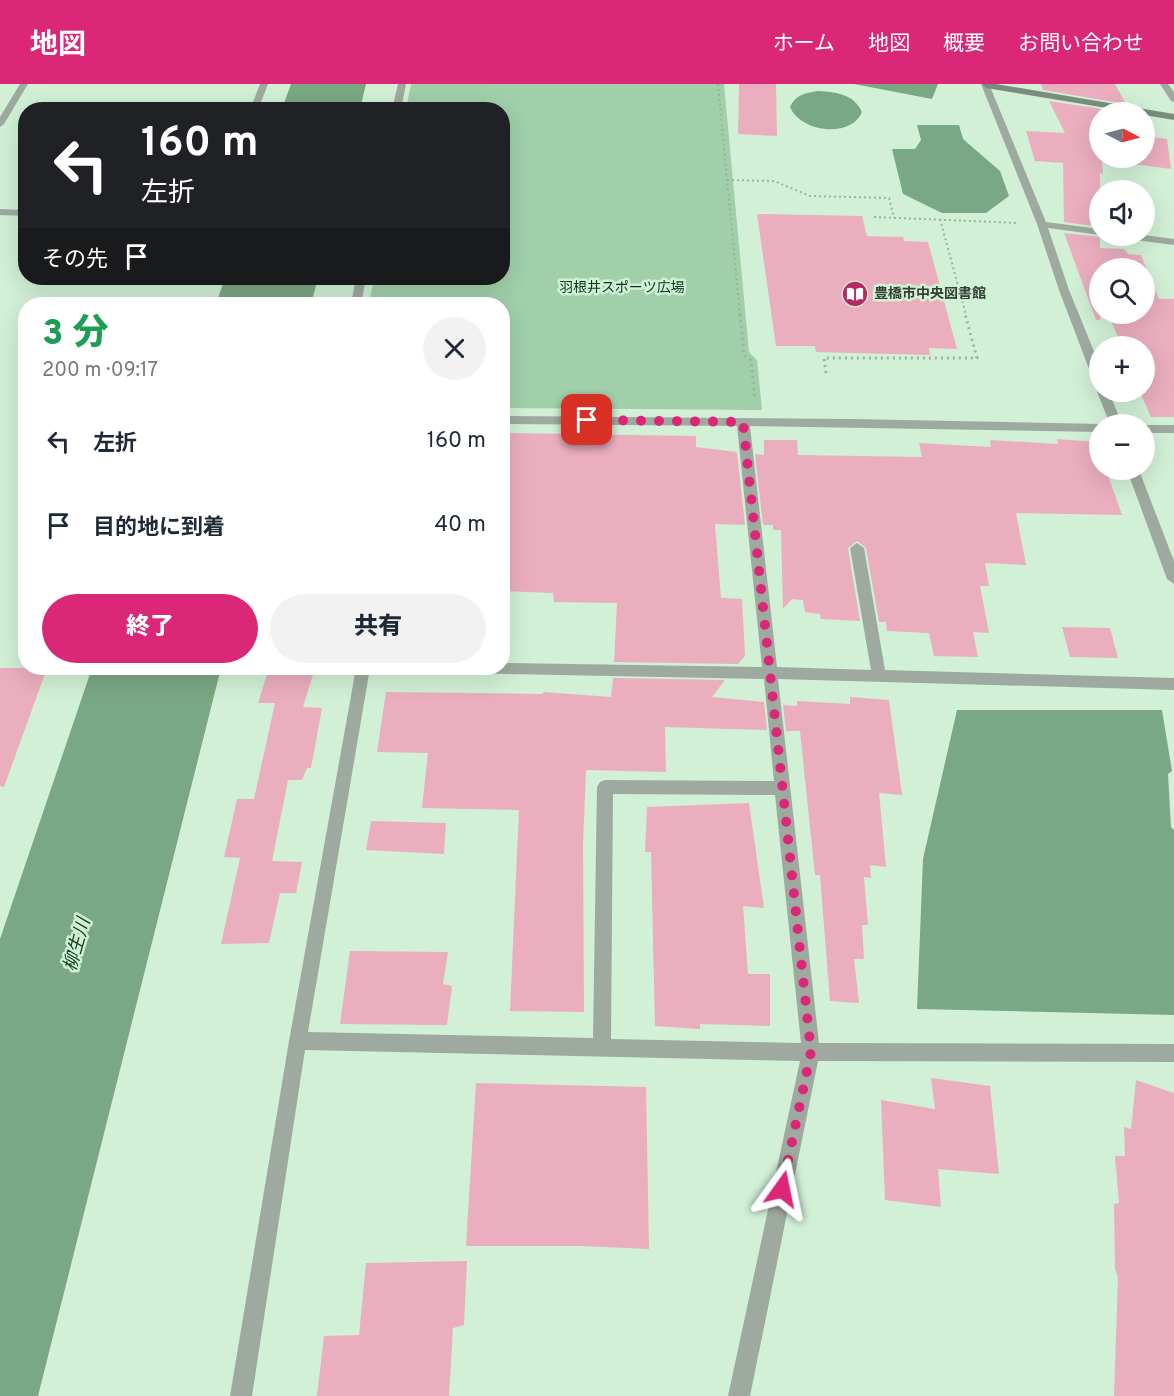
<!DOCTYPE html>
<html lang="ja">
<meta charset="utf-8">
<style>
:root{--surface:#fff;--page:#f2f2f3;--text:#1f2937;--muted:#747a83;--accent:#db2777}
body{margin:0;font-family:Overpass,"Noto Sans JP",sans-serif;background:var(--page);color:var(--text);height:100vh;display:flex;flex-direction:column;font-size:22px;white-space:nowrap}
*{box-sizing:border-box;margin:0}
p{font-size:20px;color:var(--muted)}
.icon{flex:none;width:33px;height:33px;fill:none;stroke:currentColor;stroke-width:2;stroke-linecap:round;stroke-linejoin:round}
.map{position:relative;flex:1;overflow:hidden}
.panel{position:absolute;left:18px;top:213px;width:492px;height:378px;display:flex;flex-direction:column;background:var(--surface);border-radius:24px;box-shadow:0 6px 24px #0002}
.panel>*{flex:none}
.banner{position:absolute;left:18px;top:18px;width:492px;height:183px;border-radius:24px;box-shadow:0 6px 24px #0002;background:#202124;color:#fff;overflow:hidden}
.needle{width:39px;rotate:96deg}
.tools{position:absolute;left:1089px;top:18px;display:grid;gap:12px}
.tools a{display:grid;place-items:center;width:66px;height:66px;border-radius:50%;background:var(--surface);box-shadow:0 6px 24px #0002;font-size:30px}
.pin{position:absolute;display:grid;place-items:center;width:51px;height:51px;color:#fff;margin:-26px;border-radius:12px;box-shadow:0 3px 9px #0006}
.me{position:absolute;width:66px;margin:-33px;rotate:12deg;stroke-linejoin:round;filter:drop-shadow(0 0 4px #0008)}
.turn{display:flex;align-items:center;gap:21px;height:126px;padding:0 24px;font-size:27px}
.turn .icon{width:78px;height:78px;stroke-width:2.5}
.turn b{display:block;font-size:42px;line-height:51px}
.then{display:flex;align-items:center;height:57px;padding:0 24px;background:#0003;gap:12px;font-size:22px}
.round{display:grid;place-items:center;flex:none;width:63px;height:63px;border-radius:32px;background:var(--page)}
.overview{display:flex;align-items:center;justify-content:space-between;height:102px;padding:0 24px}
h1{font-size:36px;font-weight:800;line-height:45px;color:#1e9e55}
.cta{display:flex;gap:12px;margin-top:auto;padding:12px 24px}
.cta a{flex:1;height:69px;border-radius:36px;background:var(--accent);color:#fff;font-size:24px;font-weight:800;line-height:69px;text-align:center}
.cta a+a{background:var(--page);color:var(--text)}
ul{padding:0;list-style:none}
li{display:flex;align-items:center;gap:18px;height:84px;padding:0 24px}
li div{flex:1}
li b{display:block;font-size:22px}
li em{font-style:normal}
header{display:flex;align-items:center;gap:36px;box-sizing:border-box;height:84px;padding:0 30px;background:var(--accent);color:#fff}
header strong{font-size:28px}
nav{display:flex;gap:33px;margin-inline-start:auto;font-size:21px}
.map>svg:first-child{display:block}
.green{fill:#a1cfaa}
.water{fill:#7ba884}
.building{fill:#eaaebf}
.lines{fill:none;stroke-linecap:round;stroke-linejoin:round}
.path-far1{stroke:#9ab29e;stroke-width:2;stroke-dasharray:2 3;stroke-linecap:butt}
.path{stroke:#9ab29e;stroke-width:3;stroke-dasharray:2 4;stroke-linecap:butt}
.lane{fill:#9eaaa0;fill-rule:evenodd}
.street{fill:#9eaaa0;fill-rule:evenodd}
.secondary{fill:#7a8d7d;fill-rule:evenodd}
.route{stroke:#db2777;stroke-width:10;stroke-dasharray:0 18}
.labels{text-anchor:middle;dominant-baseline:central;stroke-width:5;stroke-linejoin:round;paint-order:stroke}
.far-park-label{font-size:14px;fill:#023a17;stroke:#d1f0d6}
.far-poi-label{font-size:14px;font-weight:bold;fill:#344036;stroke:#d1f0d6;text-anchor:start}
.water-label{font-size:18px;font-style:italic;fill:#0f4420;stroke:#d1f0d6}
</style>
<header>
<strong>地図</strong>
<nav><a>ホーム</a><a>地図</a><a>概要</a><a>お問い合わせ</a></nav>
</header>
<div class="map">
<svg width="1174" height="1312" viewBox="0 0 1174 1312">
<rect width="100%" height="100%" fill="#d1f0d6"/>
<path class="green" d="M411,0H724L749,268L757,276L762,326L503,324L502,220H369L374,194H502V26L406,25Z"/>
<path class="water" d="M291,0H366L360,25H282Z
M854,0H938L932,15Z
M818,7C836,8 854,10 862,28C851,55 800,48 790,23C795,11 805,9 818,7Z
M917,41H959L963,55L1000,87L1009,112L986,129H942L903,110L892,65H915L921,56Z
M225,194H318L311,220H216Z
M92,584H221L38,1312H0V855Z
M957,626H1162L1172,687L1168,690L1171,743L1174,746V931L917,925L923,775Z"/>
<path class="building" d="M739,0H776L777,52L738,50Z
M1041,0H1115L1126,20L1043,6Z
M1049,17L1120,28H1100V74H1144V52L1167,55L1171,85L1102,76L1103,90L1100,89V143L1064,138L1063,79L1035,77L1026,47L1065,49Z
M757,130L862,132L867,152L903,153L904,157L928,158L957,265L929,264L930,271L816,268L815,262H776Z
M1064,149L1100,153V164L1124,165L1128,170L1141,171L1159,215H1174V333H1151L1140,308H1144V262H1122L1108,230H1144V184H1100V236H1096Z
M502,349L696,352V363L737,368L745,441L715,440L721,514L742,515L745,572L738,580L614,578L617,519L554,518L553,509L502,507Z
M1057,355L1097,358L1100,386H1106L1122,431L1016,429L1026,481L985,479L989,502H980L989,549L973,548L978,573L934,572L929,549L887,547L886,538H879L866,464L857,457L848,464L860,537L821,535L820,530L805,528L803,516L792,515L783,525L781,446H773V441H763L755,370L764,371V356H797L798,371L922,373L919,359L991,363L990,356L1058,360Z
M1062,543L1110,544L1118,574L1070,573Z
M0,584H47L4,703L0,702Z
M269,584H315L303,623L322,624L311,684H307L302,696H288L272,777L302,778L296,809H280L269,859L221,860L240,774L224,773L237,715H254L275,619H258Z
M613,594L725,596L712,613L764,618L767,646L665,643L666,688L586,686L583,760L584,928L510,927L519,726L422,724L428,669L377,668L386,608L543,610V608L611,613Z
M850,613L889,616L902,711L879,709L886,783L870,781L871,794L864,793L868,841H862L864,875H854L859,919L830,917L820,791H815L800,647H786L783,621L797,622V617L850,620Z
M749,719L764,824L743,822L748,890H770V942L700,940V945L655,942L651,768H645L647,723Z
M371,737L446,739L444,770L366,766Z
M350,867L448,868L443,900L452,902L447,941L340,940Z
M931,994L990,1002L999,1090L938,1085L941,1123L885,1116L881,1016L935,1025Z
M1136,996L1174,1009V1312H1114L1118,1193L1115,1185L1114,1120L1119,1119L1115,1072H1125L1124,1043L1131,1045Z
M476,999L646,1003L649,1165L581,1162H466Z
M467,1177L464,1241L453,1244L449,1312H317L324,1252L359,1251L366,1179Z"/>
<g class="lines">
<path class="path-far1" d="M718,0L740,231
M727,96L774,97L810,112L889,114L894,134
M874,133L1018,139
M940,135L966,231"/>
<path class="path" d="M740,230L744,271L751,276L755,316
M826,289L824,274H977L965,230"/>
<path class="lane" d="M20,0H28L4,40L0,43V33Z
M260,0H268L258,26H250Z
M0,125L26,126V132L0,131Z"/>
<path class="street" d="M398,0H406L401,26H392Z
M981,0H989L1046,138L1100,145V151L1048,144L1069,206L1100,282V302L1094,298L1059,206L1037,140Z
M1160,0H1168L1174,8V18L1171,17Z
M1144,151L1174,155V161L1127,155L1122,152Z
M356,194H366L361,220H351Z
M1099,305L1100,308H1109L1122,340H1110L1097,308Z
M502,332L851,335L1102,340H1100V348L750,342L777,583L871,586L850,464L857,459L864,464L885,586L1174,594V606L778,595L819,959L1174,960V978L818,977L750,1312H728L800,977L305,966L252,1312H230L289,957L356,584H370L308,948L593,954L597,703L600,698L605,696L774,697L764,595L406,588L404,584H502V579L762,583L737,342L502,340ZM613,710L775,711L801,959L611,955Z
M1144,341H1174V349H1144Z
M1127,386H1139L1174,477V500L1167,495Z"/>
<path class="secondary" d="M982,0H996L1174,30V36L1144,31V28H1131L986,4Z"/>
</g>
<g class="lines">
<path class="route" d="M587,336L743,338L811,968L782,1105"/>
</g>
<defs>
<g id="library-disc" transform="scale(1.35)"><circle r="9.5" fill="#b52a65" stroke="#d1f0d6"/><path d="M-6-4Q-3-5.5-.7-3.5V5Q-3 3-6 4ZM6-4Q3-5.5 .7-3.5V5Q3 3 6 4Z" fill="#fff"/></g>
</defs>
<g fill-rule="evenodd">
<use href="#library-disc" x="855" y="210"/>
</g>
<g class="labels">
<g class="far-park-label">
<text x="622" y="204">羽根井スポーツ広場</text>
</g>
<g class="far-poi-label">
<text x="874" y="210">豊橋市中央図書館</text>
</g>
<g class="water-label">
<text transform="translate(78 861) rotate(-74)">柳生川</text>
</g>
</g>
</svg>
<div class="tools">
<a><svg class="needle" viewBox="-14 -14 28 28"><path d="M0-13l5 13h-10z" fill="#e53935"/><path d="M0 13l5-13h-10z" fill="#747a83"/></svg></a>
<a><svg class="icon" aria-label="sound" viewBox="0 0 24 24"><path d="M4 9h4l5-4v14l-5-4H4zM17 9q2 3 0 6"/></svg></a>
<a><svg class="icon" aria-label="search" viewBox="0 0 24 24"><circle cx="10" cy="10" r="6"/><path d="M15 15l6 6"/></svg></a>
<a>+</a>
<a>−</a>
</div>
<div class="pin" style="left:587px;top:336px;background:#d93025"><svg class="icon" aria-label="arrive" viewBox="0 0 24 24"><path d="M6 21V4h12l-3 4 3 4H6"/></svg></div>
<svg class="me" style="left:782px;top:1105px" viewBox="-20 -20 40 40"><path d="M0-17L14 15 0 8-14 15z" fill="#db2777" stroke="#fff" stroke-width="4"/></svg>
<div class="banner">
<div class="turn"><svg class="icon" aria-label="left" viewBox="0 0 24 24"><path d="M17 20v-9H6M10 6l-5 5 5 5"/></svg><div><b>160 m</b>左折</div></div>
<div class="then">その先<svg class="icon" aria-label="arrive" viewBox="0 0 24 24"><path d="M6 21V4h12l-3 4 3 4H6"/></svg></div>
</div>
<section class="panel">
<div class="overview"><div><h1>3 分</h1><p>200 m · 09:17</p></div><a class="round"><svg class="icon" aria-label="close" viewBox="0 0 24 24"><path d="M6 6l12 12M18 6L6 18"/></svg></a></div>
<ul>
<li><svg class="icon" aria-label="left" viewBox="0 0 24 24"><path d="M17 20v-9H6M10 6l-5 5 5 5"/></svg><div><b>左折</b></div><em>160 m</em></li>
<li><svg class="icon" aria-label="arrive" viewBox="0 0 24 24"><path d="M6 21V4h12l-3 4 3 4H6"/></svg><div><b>目的地に到着</b></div><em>40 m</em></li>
</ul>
<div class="cta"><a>終了</a><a>共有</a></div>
</section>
</div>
